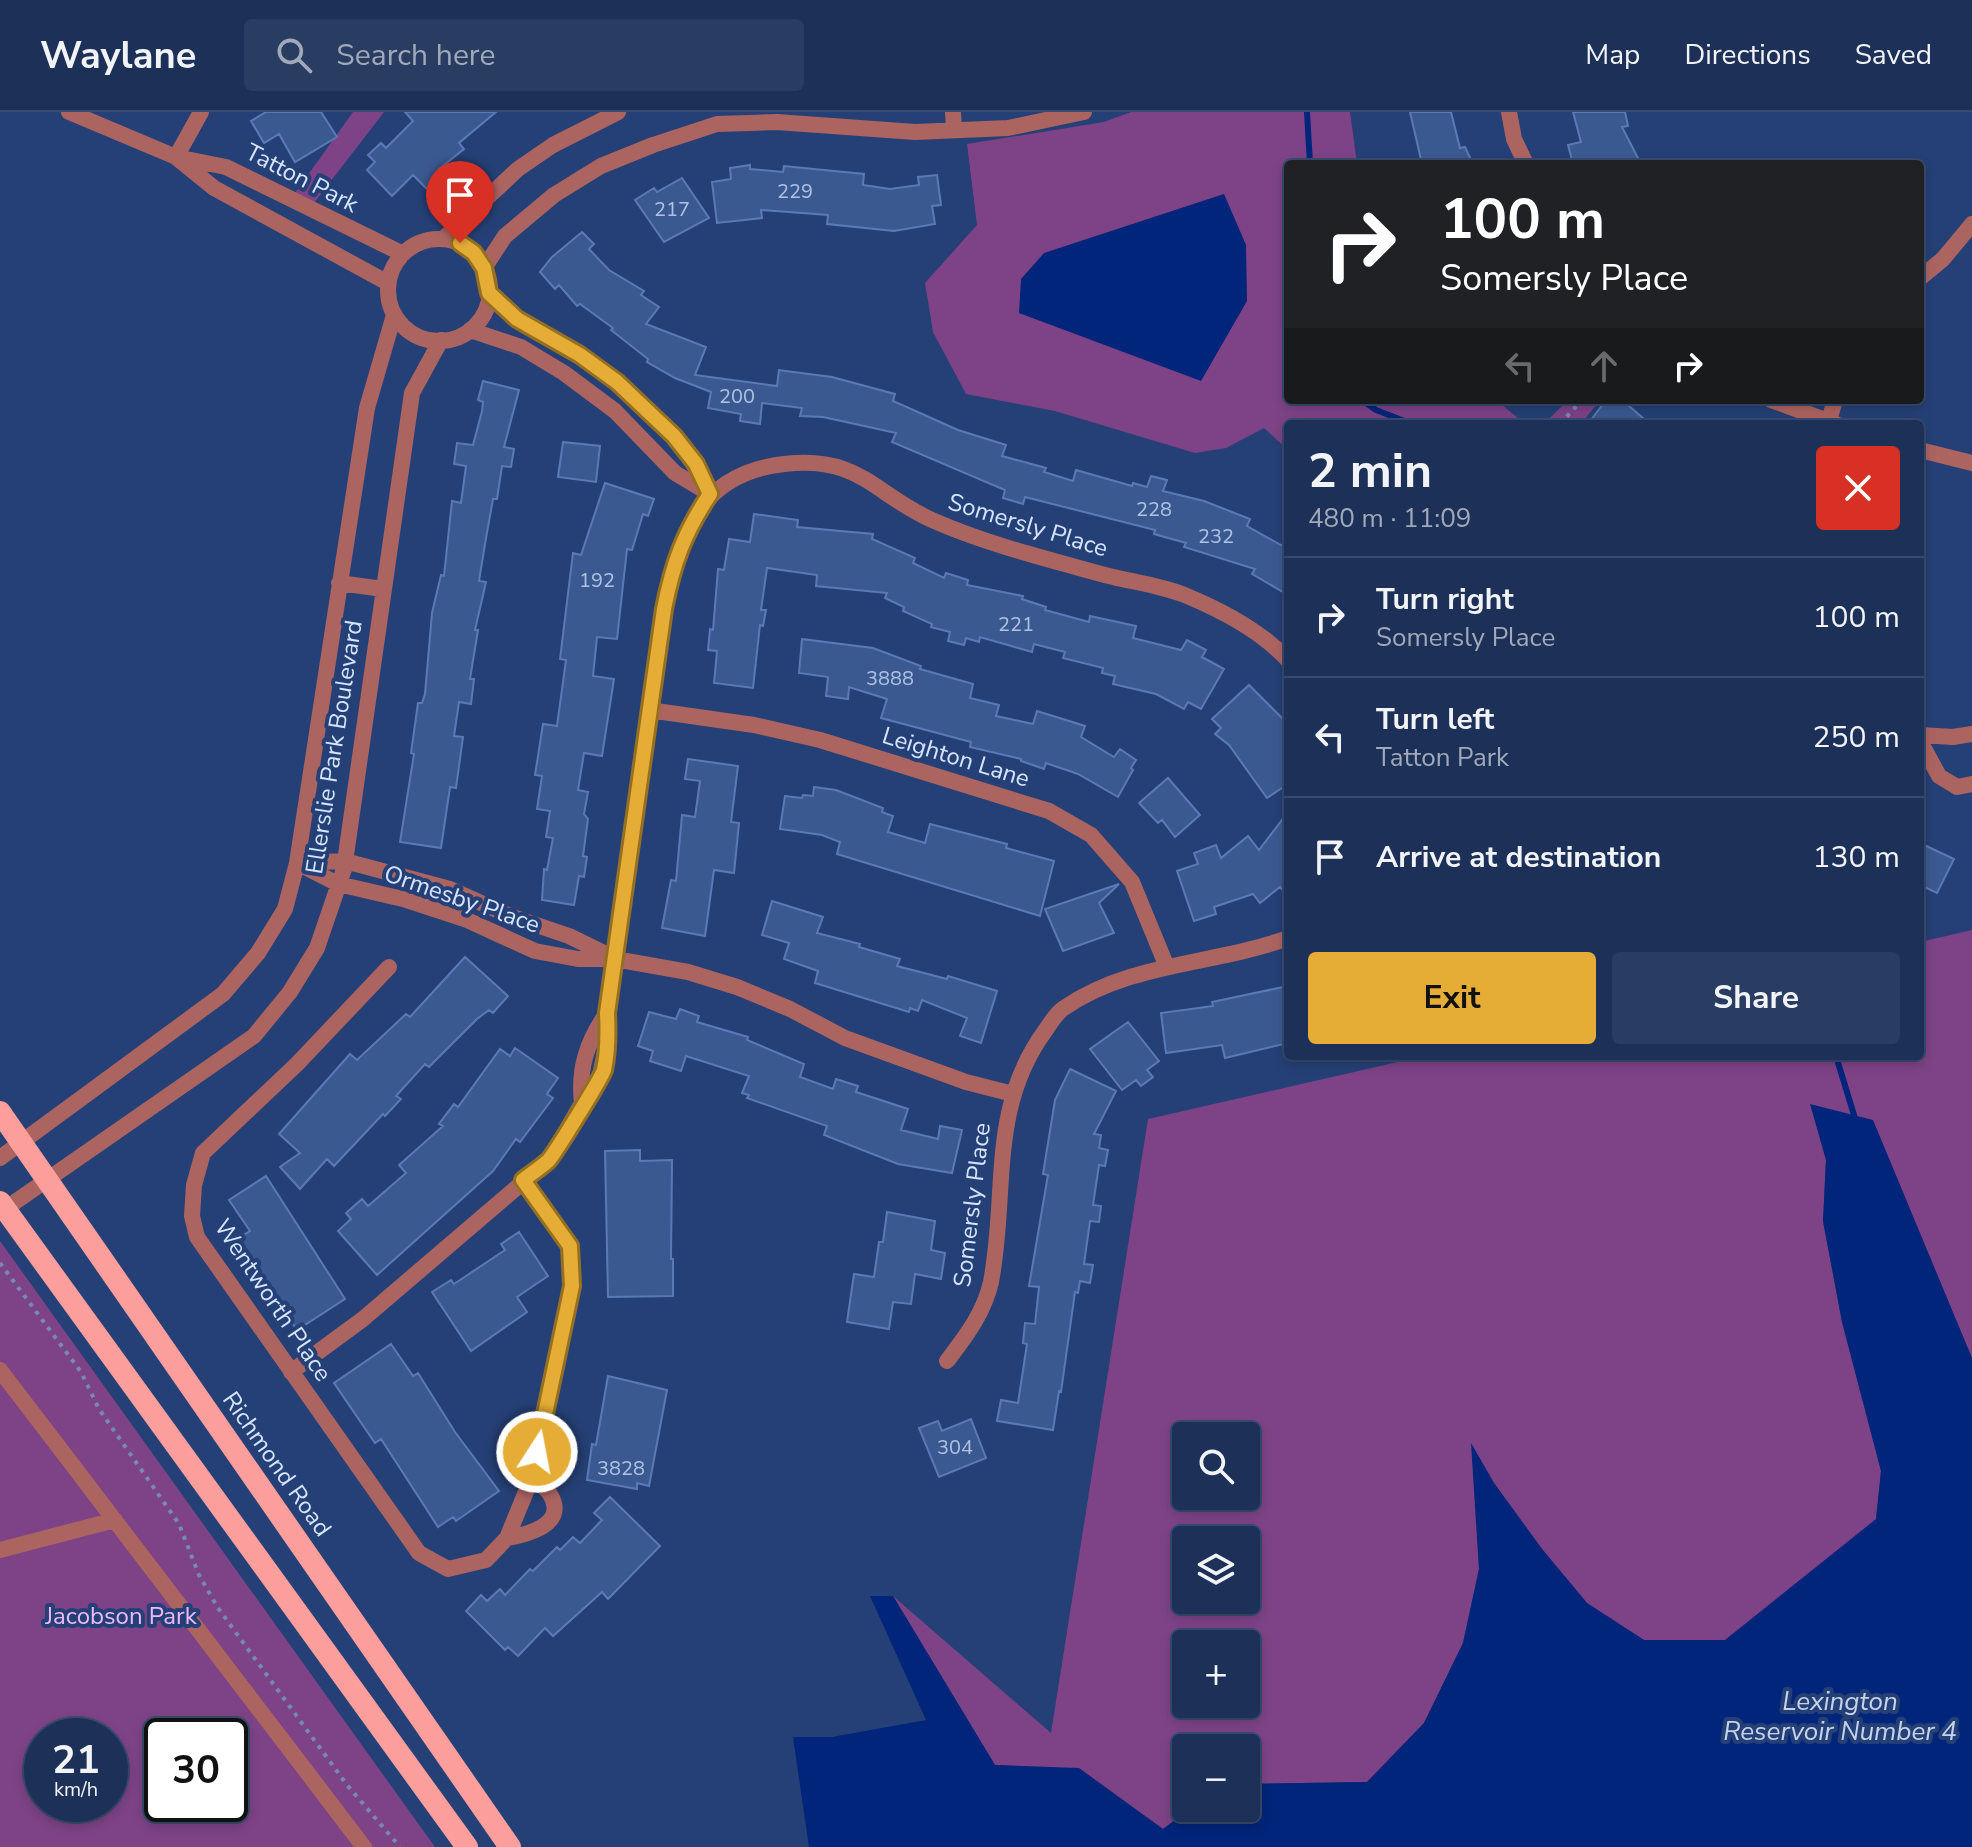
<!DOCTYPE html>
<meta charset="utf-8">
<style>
:root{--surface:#1c3058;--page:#293c61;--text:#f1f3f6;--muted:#a0a9ba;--line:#3a4b6e;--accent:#e5ad35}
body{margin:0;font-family:"Nunito Sans",sans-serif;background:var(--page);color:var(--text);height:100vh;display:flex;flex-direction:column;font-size:30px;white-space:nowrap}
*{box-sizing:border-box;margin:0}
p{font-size:26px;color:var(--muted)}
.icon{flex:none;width:44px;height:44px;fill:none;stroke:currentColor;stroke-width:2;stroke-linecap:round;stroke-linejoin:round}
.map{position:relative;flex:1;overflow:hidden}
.side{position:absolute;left:1284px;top:308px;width:640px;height:640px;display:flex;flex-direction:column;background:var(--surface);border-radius:8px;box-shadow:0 4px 12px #0003,0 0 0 2px var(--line)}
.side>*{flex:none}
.banner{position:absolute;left:1284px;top:48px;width:640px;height:244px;border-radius:8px;box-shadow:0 4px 12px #0003,0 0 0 2px var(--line);background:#202124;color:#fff;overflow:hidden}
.controls{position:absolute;left:1172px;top:1310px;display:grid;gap:16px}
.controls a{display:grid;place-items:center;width:88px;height:88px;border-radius:8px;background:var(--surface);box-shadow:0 4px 12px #0003,0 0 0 2px var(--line);font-size:40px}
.speed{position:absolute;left:24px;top:1606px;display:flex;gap:16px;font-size:40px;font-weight:700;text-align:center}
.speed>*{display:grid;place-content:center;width:104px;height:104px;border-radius:50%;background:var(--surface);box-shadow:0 4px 12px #0003,0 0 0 2px var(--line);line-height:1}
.speed small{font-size:20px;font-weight:400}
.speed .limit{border:4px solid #111;border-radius:12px;background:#fff;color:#111}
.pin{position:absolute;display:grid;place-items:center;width:68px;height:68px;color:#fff;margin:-82px -34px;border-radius:50% 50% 50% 0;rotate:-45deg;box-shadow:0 0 8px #0007}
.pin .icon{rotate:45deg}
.me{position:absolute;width:88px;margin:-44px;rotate:11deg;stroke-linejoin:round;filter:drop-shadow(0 0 6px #0008)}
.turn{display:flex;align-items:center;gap:28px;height:168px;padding:0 24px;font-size:36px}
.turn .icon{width:104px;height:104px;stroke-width:2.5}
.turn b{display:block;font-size:56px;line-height:68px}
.lanes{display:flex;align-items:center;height:76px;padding:0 24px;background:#0003;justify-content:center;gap:40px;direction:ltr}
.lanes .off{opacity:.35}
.round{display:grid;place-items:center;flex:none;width:84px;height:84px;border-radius:8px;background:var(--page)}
.headline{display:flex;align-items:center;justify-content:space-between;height:136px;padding:0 24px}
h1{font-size:48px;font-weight:700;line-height:60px}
.primary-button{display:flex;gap:16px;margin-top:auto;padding:16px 24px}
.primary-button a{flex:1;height:92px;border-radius:8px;background:var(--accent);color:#111;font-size:32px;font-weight:700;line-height:92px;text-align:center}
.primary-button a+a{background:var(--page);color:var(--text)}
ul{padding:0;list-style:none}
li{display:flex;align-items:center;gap:24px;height:120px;padding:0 24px;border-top:2px solid var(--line)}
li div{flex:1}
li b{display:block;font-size:30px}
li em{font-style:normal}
header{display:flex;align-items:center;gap:48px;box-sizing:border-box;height:112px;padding:0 40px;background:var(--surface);border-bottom:2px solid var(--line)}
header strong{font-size:38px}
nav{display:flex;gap:44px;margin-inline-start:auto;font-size:28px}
.search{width:560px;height:72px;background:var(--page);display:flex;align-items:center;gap:20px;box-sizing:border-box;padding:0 28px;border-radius:8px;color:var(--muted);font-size:30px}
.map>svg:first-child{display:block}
.green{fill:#7d4386;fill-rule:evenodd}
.water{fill:#00257a}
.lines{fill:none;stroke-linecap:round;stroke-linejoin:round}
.stream{stroke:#00257a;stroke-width:6}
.building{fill:#3b5991;stroke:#5b7ab5;stroke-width:2}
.path{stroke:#758ab4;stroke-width:4;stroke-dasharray:4 6;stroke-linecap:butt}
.minor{stroke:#ac6461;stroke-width:16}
.trunk{stroke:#fc9e9b;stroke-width:22}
.route-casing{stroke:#957022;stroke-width:20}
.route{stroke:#e5ad35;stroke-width:14}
.labels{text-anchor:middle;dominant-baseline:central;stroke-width:8;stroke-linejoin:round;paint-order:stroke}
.number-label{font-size:20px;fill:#afc2e4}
.street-label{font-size:24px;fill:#d6e5ff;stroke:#254076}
.park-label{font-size:24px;fill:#f1b8f9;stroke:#254076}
.water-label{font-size:26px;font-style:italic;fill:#c5d3ea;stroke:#254076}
</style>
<header>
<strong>Waylane</strong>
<div class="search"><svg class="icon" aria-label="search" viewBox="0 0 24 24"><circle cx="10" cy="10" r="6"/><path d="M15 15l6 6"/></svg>Search here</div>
<nav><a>Map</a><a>Directions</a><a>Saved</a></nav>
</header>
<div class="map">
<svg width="1972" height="1735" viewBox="0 0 1972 1735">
<rect width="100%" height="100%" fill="#254076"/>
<path class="green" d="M353,0H384L314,91L295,81Z
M1131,0H1350L1357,52H1288V288H1496L1525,312H1288V338L1264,316L1226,336L1195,341L1055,299L966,282L933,220L925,171L977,113L967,32L1104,10Z
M1568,288H1600L1581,312H1544Z
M1972,818V1246L1907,1094L1811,993L1826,1048L1823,1109L1842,1210L1881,1359L1876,1408L1725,1528H1644L1587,1491L1542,1437L1494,1371L1472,1333L1479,1457L1463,1531L1424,1611L1367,1670L1246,1672V1636H1186V1696H1191L1163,1717L1079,1657L995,1653L893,1484L1051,1621L1148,1007L1424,944H1920V830ZM1186,1324H1246V1384H1186ZM1186,1428H1246V1488H1186ZM1186,1532H1246V1592H1186Z
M0,1129L435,1735H0ZM42,1624H110V1692H42ZM162,1624H230V1692H162Z"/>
<path class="water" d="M1224,82L1246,133L1247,189L1201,269L1019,201L1021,167L1044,141Z
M1810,992L1873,1008L1972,1246V1735H809L793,1625H832L926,1608L870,1484H893L995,1653L1079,1656L1163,1717L1191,1696H1246V1672L1367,1670L1424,1611L1463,1531L1479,1457L1471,1331L1494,1371L1542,1437L1587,1491L1644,1528H1725L1876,1407L1881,1359L1842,1210L1823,1109L1826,1048Z"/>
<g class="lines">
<path class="stream" d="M1307,0L1310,52
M1362,288L1376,298L1412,312
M1836,944L1854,1003"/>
</g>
<path class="building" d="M266,0H321L337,25L295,50L279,22L264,31L251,9Z
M405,0H496L459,31L464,37L439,57L443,62L427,77L413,63L392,84L367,58L375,50L368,43L381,31L386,36L413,9Z
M1410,0H1451L1460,36L1465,35L1473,52H1422Z
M1573,0H1625L1628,14L1622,15L1641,52H1573L1568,33L1581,30Z
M750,53V57L783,60L784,54L864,62L863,73L890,77L919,73L918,65L937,63L941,93L932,94L935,112L894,119L827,112L828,103L761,98L762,106L717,111L712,70L731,67L730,56Z
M682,66L709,106L664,130L635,88L654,76L657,80Z
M582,120L594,132L589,137L609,158L644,179L641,183L659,195L646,212L706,235L695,263L777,274L779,258L832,265L895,282L893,289L958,318L1006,333L1002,344L1046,356L1044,360L1073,369L1076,358L1132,374L1133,371L1147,375L1151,364L1167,368L1163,379L1204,389L1250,407L1247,414L1288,437V483L1252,462L1255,457L1184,435L1186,431L1154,422L1155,418L1025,385L1023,392L1003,386L1005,378L892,330L896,321L823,305L800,304L802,296L762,291L760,312L740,309L741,302L708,296L711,280L675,266L647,250L648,247L611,218L613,216L580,192L577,194L559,173L555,177L540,160L552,145Z
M483,269L519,278L504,335L514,337L511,355L502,354L497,387H493L485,432L479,469L486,470L475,518H478L470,567H474L471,592L459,590L454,624L463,625L456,676L450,675L441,736L400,730L414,642L411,641L418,591H422L425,582L432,501L441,463L444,464L452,389L461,391L466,354L454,352L457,331L473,333L482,299L483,290L478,288Z
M1606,288H1622L1650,312H1588Z
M563,330L600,334L596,370L558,365Z
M605,371L654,387L648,404L643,402L632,438L627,437L617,527L597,525L593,564L614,567L602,644L584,641L578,678L588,680L584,702L588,707L583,744L587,745L584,765L579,764L574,793L542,788L544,757L547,758L553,726L546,725L550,699L537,697L542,664L535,663L543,612L557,614L566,548L560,547L573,441L581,443Z
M754,402L798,408L797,415L873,422L872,427L915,446L913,451L944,466L946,461L968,468L967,473L1023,484L1022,487L1046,495L1045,498L1089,510L1090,504L1136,514L1133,526L1181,538L1187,528L1206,538L1202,545L1224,557L1201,597L1188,590L1184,597L1156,582L1113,572L1115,564L1102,561L1103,556L1063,546L1065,540L1034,532L1032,540L980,525L979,530L966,526L964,533L948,529L950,520L931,515L932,512L903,499L904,495L885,486L887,481L816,474L817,463L767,456L761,498H766L763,514L760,513L753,576L714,571L717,539L708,538L710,517L713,518L718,457L724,458L729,427L750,430Z
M802,527L873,536L921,554L920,557L973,572L970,586L999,593L996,604L1033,612L1037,599L1085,614L1081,625L1114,645L1120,637L1136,648L1131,656L1133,658L1118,685L1078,662L1046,651L1044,657L1021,649V647L970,635L971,630L881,606L887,587L849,575L848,587L826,584L828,565L799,561Z
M1249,573L1288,612V672L1267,686L1229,633L1215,622L1221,616L1212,607Z
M688,647L738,654L731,710L739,711L734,761L714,758L705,824L662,816L671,768L676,769L682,703L695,705L700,669L685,667Z
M1168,666L1200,703L1175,725L1162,708L1158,711L1139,691Z
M814,675L836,678L883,696L882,700L893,704L888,720L925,731L930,712L1007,732L1006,736L1054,749L1040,804L837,742L840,730L822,723L780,717L785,684L802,686L803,683L813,684Z
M1288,700V785L1280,775L1260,791L1253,782L1214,795L1216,802L1194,809L1177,759L1198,752L1194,741L1216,733L1221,746L1248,724L1259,738Z
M1920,731L1954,747L1937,781L1920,773Z
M1119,772L1099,791L1114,821L1063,839L1045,797Z
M772,789L823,805L817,821L860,832L859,835L900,847L897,854L947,867L948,864L997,879L981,931L960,924L967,906L922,888L918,899L910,896L909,900L815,871L818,859L784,847L789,831L762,823Z
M465,845L508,884L493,901L489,898L477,907L429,955L425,952L396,984L401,987L385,1004L383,1002L334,1054L327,1047L300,1077L280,1055L300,1041L279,1022L350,942L357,948L406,902L410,905Z
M1288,874V931L1225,946L1222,933L1166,941L1161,901L1213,894L1212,890Z
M680,897L699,904L697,910L748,925L747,928L804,952L800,965L833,977L836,967L858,974L856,980L908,997L901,1018L938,1027L940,1014L962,1018L952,1061L898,1052L824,1023L827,1014L747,986L749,983L742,981L749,964L686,944L681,959L650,949L653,939L638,934L649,900L676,907Z
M1128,910L1159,949L1147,958L1153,965L1141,974L1136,968L1122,978L1090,937Z
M515,936L558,966L547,982L553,986L520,1030L516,1027L493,1059L377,1163L338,1119L351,1107L346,1101L362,1087L368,1094L406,1061L399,1053L443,1014L439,1012L454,992L458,995L500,937L510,944Z
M1070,957L1116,979L1094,1022L1101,1023L1099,1036L1108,1038L1105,1054L1099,1053L1093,1093L1101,1094L1099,1110L1090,1109L1084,1152L1093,1153L1090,1171L1080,1169L1078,1181L1075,1180L1061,1280L1059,1279L1053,1318L997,1309L1001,1288L1018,1291L1027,1232L1023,1231L1025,1211L1035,1212L1039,1175L1029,1174L1048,1063L1043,1062L1055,988Z
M640,1038V1049L672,1048L671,1147H673V1184L608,1185L605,1039Z
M266,1064L345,1187L297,1218L237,1127L250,1119L229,1088Z
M887,1100L935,1109L931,1138L945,1141L941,1167L915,1162L911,1192L893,1190L889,1217L847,1210L854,1162L874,1165L879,1130H883Z
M519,1120L548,1164L517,1185L527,1200L471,1239L432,1180L451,1168L454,1172L505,1138L501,1132Z
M391,1232L413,1264L418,1261L455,1320L499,1379L456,1409L453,1405L438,1415L381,1327L375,1331L334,1271Z
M608,1264L667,1278L649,1374L637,1371V1377L587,1368L592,1332L596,1333Z
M971,1307L986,1346L939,1365L919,1316L938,1309L942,1319Z
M610,1385L660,1434L608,1487L602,1480L553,1524L545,1516L518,1544L508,1535L505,1538L466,1499L481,1483L487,1489L500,1477L505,1483L530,1457L533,1459L557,1435L560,1438L573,1425L580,1431L602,1408L594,1401Z"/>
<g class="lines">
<path class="path" d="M1560,312L1582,288
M0,1151L81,1260L99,1297L179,1412L199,1463L218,1496L347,1673L400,1735"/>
<path class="minor" d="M69,0L176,45L226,55L403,142
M953,0L954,18
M1509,0L1514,27L1526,52
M176,45L201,0
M177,46L214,76L388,171
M443,127L518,57L553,33L618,0
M388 178a51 51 0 1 1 102 0a51 51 0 1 1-102 0Z
M484,156L505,124L554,83L601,54L653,33L717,12L777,10L915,20L1008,16L1084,0
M1920,166L1943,147L1972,112
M489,181C498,190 507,200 516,207C536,222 561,230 581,244C633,278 683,325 710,382
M470,218L521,235L564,261L615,299L675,361L710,382
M1771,288L1836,312
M1828,312L1835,288
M1920,338L1972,351
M339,471L383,477
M649,598L754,613L820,628L1049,699L1091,723L1132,770L1167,855
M1920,623L1953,625L1972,622
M1920,629L1939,664L1957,675L1972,672
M297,751L338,772L403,787L467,808L535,839L578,847H615L688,860L737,875L790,897L845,926L966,970L1013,982
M298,751L345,749L450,777L510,804L569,824L610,844
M389,855L297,952L203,1041L194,1073L192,1104L197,1125L419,1441L448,1457L486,1448L507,1426L532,1365L572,1174L570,1134L523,1068
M582,991C578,957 587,929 607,901
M0,1046L223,882L258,841L285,797L297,751L367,296L394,203
M5,1097L254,924L290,880L317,836L344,757L412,281L441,228
M947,1249C966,1224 984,1201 991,1170C1008,1081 988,997 1045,919C1050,912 1056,901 1064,896C1131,850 1214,853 1288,826
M0,1258L364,1735
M291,1260L363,1207L550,1047L582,991L598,973L608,925L607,901L664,497C678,424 699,361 784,352C859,343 874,382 932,408C986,432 1047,447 1105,463C1131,470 1161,473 1187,484C1223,499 1261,519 1288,548
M507,1426C526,1423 567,1413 551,1384C548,1377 538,1371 532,1365
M0,1438L115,1408"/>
<path class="trunk" d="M0,1000L510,1735
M0,1090L467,1735"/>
</g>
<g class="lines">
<g class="route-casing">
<path id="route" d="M460,131L474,141L484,156L489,181L517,207L580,243L617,270L674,324L696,352L710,382C684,421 673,451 664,497L607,901C608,920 608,939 604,958C602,965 554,1043 548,1049C540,1056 531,1062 523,1068L570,1134L572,1174L537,1340"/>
</g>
<use href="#route" class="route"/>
</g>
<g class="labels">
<g class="number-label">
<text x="795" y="79">229</text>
<text x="672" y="97">217</text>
<text x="737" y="284">200</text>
<text x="1154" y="397">228</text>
<text x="1216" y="424">232</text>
<text x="597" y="468">192</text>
<text x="1016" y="512">221</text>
<text x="890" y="566">3888</text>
<text x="955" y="1335">304</text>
<text x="621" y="1356">3828</text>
</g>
<g class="street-label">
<text transform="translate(302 66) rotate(27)">Tatton Park</text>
<text transform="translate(1028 413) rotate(17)">Somersly Place</text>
<text transform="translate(334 635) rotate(-81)">Ellerslie Park Boulevard</text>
<text transform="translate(956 645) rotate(17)">Leighton Lane</text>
<text transform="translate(462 787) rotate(19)">Ormesby Place</text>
<text transform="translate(972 1093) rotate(-83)">Somersly Place</text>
<text transform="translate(273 1188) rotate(56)">Wentworth Place</text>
<text transform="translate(277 1352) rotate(55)">Richmond Road</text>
</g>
<g class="park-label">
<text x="121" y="1504">Jacobson Park</text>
</g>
<g class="water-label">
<text x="1840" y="1589">Lexington<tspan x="1840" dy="30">Reservoir Number 4</tspan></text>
</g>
</g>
</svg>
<div class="controls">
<a><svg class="icon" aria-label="search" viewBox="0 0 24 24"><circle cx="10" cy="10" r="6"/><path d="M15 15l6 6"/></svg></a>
<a><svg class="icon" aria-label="layers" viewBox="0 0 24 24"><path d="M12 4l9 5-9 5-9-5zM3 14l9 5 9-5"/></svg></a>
<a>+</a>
<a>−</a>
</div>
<div class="speed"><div>21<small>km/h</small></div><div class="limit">30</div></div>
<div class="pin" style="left:460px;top:131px;background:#d93025"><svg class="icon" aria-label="arrive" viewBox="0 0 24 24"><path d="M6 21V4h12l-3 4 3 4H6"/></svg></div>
<svg class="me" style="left:537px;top:1340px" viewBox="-20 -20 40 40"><circle r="17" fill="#e5ad35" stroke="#fff" stroke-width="3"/><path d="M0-11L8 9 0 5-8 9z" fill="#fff"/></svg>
<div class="banner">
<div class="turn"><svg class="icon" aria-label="right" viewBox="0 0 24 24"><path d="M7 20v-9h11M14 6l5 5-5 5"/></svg><div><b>100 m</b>Somersly Place</div></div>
<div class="lanes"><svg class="icon off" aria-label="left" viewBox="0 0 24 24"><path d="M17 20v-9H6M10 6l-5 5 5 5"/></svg><svg class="icon off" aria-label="ahead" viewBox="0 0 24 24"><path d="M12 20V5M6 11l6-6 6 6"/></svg><svg class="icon" aria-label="right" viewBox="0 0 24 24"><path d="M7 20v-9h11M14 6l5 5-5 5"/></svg></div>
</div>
<section class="side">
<div class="headline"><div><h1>2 min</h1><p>480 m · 11:09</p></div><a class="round" style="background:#d93025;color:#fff"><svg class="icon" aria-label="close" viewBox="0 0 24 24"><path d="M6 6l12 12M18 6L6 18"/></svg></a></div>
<ul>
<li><svg class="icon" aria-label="right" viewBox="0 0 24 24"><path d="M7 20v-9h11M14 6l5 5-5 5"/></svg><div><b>Turn right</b><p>Somersly Place</p></div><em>100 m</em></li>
<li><svg class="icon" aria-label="left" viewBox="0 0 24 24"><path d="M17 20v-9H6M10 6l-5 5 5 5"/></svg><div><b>Turn left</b><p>Tatton Park</p></div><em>250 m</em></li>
<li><svg class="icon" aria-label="arrive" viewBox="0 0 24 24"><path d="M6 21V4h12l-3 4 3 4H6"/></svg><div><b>Arrive at destination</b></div><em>130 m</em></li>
</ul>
<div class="primary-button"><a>Exit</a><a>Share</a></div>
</section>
</div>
